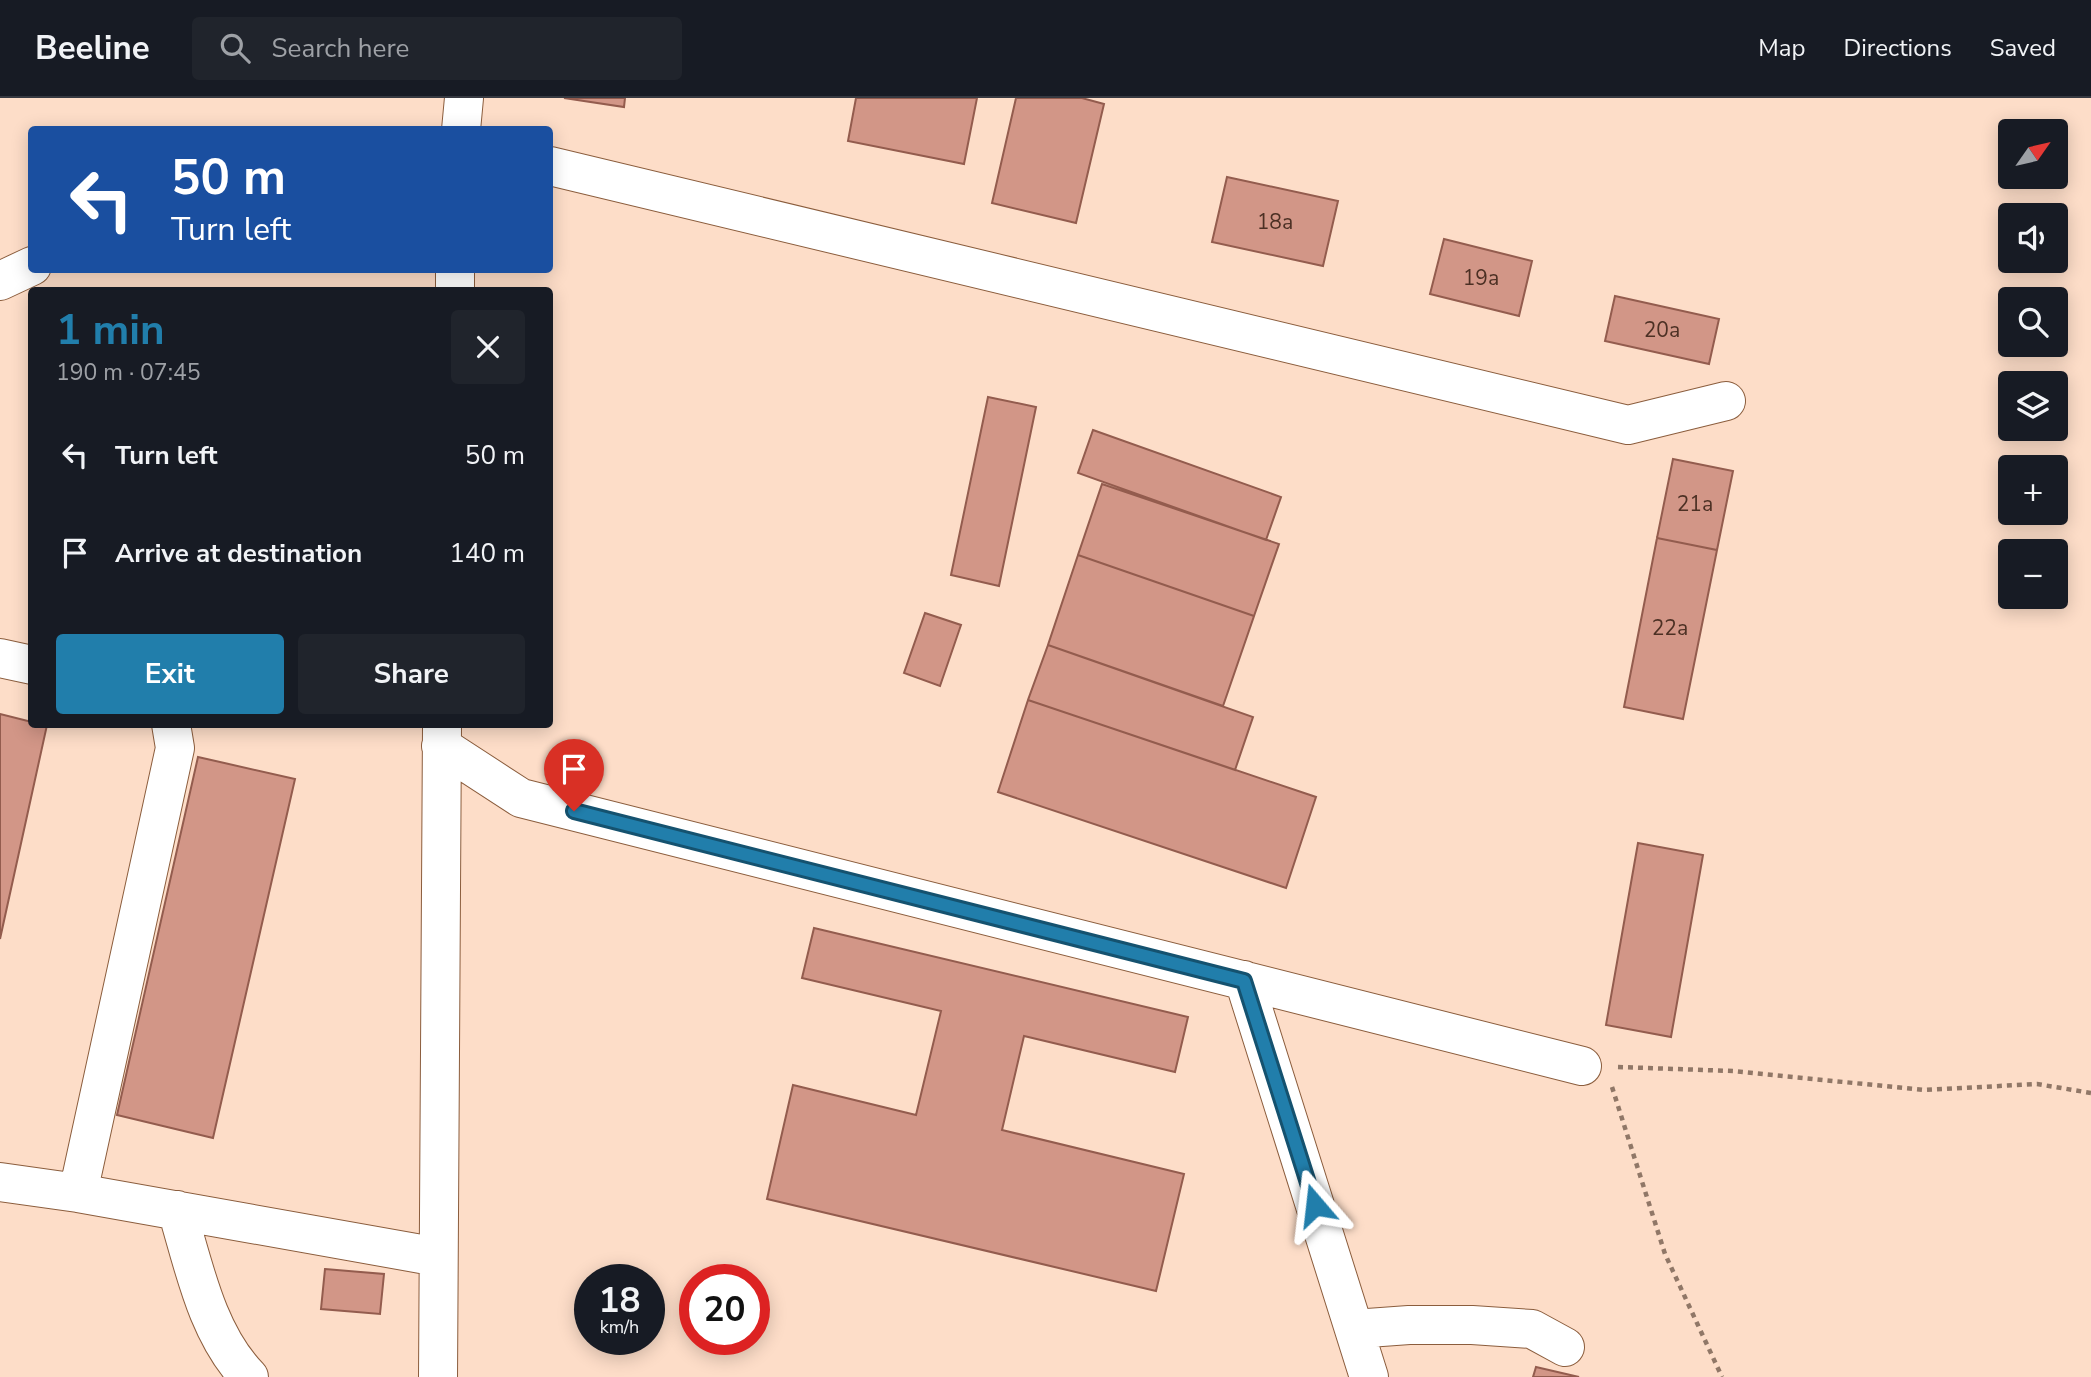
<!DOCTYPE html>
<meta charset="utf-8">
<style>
:root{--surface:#171b24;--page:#20242c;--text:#f1f3f6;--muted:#9ea1a6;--line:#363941;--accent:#217eab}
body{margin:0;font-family:"Nunito Sans",sans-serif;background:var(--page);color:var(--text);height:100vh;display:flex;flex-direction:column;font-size:26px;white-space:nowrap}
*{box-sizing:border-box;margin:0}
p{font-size:23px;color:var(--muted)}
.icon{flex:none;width:38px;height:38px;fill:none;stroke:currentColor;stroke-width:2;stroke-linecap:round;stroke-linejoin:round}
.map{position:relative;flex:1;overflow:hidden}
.details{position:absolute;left:28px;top:189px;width:525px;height:441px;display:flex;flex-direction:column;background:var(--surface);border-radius:7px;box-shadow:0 4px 18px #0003}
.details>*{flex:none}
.top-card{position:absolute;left:28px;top:28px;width:525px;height:147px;border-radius:7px;box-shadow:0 4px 18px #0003;background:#1a4fa0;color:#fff;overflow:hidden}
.needle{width:46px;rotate:56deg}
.tools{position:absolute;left:1998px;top:21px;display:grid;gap:14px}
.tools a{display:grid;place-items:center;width:70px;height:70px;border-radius:7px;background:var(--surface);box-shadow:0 4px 18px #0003;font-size:35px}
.speed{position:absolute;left:574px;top:1166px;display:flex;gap:14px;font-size:35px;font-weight:700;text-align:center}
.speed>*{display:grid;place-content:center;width:91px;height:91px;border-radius:50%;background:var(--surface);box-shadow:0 4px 18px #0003;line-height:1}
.speed small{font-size:18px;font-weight:400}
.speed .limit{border:10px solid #d22;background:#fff;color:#111}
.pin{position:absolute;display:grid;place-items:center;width:60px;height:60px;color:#fff;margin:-72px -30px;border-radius:50% 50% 50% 0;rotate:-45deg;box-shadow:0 0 7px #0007}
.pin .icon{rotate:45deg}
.me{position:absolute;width:77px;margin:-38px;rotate:343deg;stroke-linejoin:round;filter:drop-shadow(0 0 5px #0008)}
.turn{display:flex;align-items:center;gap:24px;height:147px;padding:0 28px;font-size:32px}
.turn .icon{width:91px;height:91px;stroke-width:2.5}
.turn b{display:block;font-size:49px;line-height:60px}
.round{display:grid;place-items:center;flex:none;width:74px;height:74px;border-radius:7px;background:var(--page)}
.headline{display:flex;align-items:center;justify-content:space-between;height:119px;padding:0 28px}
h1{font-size:42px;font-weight:700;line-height:52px;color:var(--accent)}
.action{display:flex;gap:14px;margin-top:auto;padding:14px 28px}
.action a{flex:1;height:80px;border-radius:7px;background:var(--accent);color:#fff;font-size:28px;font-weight:700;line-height:80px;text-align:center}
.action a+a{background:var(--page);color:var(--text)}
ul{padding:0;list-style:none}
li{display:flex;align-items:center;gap:21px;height:98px;padding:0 28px}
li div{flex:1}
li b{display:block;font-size:26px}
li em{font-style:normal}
header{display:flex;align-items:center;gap:42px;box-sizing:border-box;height:98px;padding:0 35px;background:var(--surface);border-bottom:2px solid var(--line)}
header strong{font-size:33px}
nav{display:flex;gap:38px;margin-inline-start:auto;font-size:24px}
.search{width:490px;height:63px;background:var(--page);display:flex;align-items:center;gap:18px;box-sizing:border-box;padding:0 24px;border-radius:7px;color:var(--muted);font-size:26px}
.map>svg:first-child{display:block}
.building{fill:#d29687;stroke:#935c4e;stroke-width:2}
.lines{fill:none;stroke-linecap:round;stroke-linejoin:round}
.minor-casing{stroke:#8b5d3d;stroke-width:40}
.path{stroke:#907767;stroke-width:4.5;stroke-dasharray:5 5;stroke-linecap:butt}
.minor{stroke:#fff;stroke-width:38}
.route-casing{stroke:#15526f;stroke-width:18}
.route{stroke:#217eab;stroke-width:12}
.labels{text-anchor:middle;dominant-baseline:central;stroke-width:5;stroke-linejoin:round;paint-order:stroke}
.number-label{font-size:21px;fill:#4c3024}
</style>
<header>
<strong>Beeline</strong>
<div class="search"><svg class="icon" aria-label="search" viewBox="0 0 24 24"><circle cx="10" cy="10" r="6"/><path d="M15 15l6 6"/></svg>Search here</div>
<nav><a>Map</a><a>Directions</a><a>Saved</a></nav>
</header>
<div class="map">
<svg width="2091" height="1279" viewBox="0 0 2091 1279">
<rect width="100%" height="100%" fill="#fdddc8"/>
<path class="building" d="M564,0H625L624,9Z
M856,0H977L964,66L848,43Z
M1016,0H1082L1104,6L1076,125L992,105Z
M1227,79L1338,103L1323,168L1212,144Z
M1444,141L1532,163L1519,218L1430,196Z
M1615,198L1719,221L1709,266L1605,243Z
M988,299L1036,309L999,488L951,477Z
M1093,332L1281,399L1266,442L1078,375Z
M1673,361L1733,373L1717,452L1657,440Z
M1102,386L1279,446L1254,518L1078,457Z
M1657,440L1717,452L1683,621L1624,609Z
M1078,457L1254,518L1223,608L1048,547Z
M925,515L961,527L940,588L904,575Z
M1048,547L1253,619L1235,672L1028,602Z
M1028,602L1316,699L1286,790L998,694Z
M0,616L32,624V626L47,627L0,841Z
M198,659L295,681L213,1040L117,1017Z
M1638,745L1703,757L1671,939L1606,927Z
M814,830L1188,919L1175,974L1024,938L1002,1032L1184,1076L1156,1193L767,1101L793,987L916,1017L941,913L802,880Z
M325,1171L384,1176L380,1216L321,1211Z
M1536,1269L1579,1279H1533Z"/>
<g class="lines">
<g class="minor-casing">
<path id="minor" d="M461,32L464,0
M550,68L1628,327L1726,303
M0,183L32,168
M455,192V172
M0,560L32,567
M441,648L521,700L1582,968
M1244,882L1369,1279
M0,1084L78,1095L438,1159
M78,1095L175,650L171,626
M177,1112C194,1169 207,1236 249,1279
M1354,1231L1409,1227H1472L1532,1231L1565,1249
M438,1279L442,629"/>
</g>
<path class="path" d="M1618,969L1733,973L1924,992L2037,986L2091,995
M1612,989L1665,1156L1722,1279"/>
<use href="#minor" class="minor"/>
</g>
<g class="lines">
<g class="route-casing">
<path id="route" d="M574,713L1244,883L1315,1107"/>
</g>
<use href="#route" class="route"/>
</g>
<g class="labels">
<g class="number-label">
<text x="1275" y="124">18а</text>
<text x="1481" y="180">19а</text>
<text x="1662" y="232">20а</text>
<text x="1695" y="406">21а</text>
<text x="1670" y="530">22а</text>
</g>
</g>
</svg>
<div class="tools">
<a><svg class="needle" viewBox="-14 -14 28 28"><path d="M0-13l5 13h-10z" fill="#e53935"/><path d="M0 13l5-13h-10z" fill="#9ea1a6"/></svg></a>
<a><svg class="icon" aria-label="sound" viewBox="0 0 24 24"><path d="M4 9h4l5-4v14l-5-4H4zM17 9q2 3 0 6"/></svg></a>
<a><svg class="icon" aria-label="search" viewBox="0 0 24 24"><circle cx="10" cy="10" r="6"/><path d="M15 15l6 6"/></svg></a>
<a><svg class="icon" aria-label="layers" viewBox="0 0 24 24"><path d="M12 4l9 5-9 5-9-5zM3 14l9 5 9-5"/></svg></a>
<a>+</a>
<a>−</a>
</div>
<div class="speed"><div>18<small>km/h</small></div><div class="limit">20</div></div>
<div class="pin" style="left:574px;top:713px;background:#d93025"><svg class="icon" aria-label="arrive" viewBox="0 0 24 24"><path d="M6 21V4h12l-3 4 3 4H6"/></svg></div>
<svg class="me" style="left:1315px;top:1107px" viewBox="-20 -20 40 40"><path d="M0-17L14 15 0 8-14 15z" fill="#217eab" stroke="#fff" stroke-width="4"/></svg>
<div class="top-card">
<div class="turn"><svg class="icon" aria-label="left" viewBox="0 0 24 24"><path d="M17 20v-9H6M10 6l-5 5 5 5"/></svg><div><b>50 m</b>Turn left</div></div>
</div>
<section class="details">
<div class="headline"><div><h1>1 min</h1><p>190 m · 07:45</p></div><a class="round"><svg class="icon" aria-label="close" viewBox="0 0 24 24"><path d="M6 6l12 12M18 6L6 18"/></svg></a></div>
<ul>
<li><svg class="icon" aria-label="left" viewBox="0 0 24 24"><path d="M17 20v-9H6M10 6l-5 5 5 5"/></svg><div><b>Turn left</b></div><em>50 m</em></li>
<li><svg class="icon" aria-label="arrive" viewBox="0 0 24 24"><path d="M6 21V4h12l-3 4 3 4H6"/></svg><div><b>Arrive at destination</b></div><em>140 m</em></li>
</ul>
<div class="action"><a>Exit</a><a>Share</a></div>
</section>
</div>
